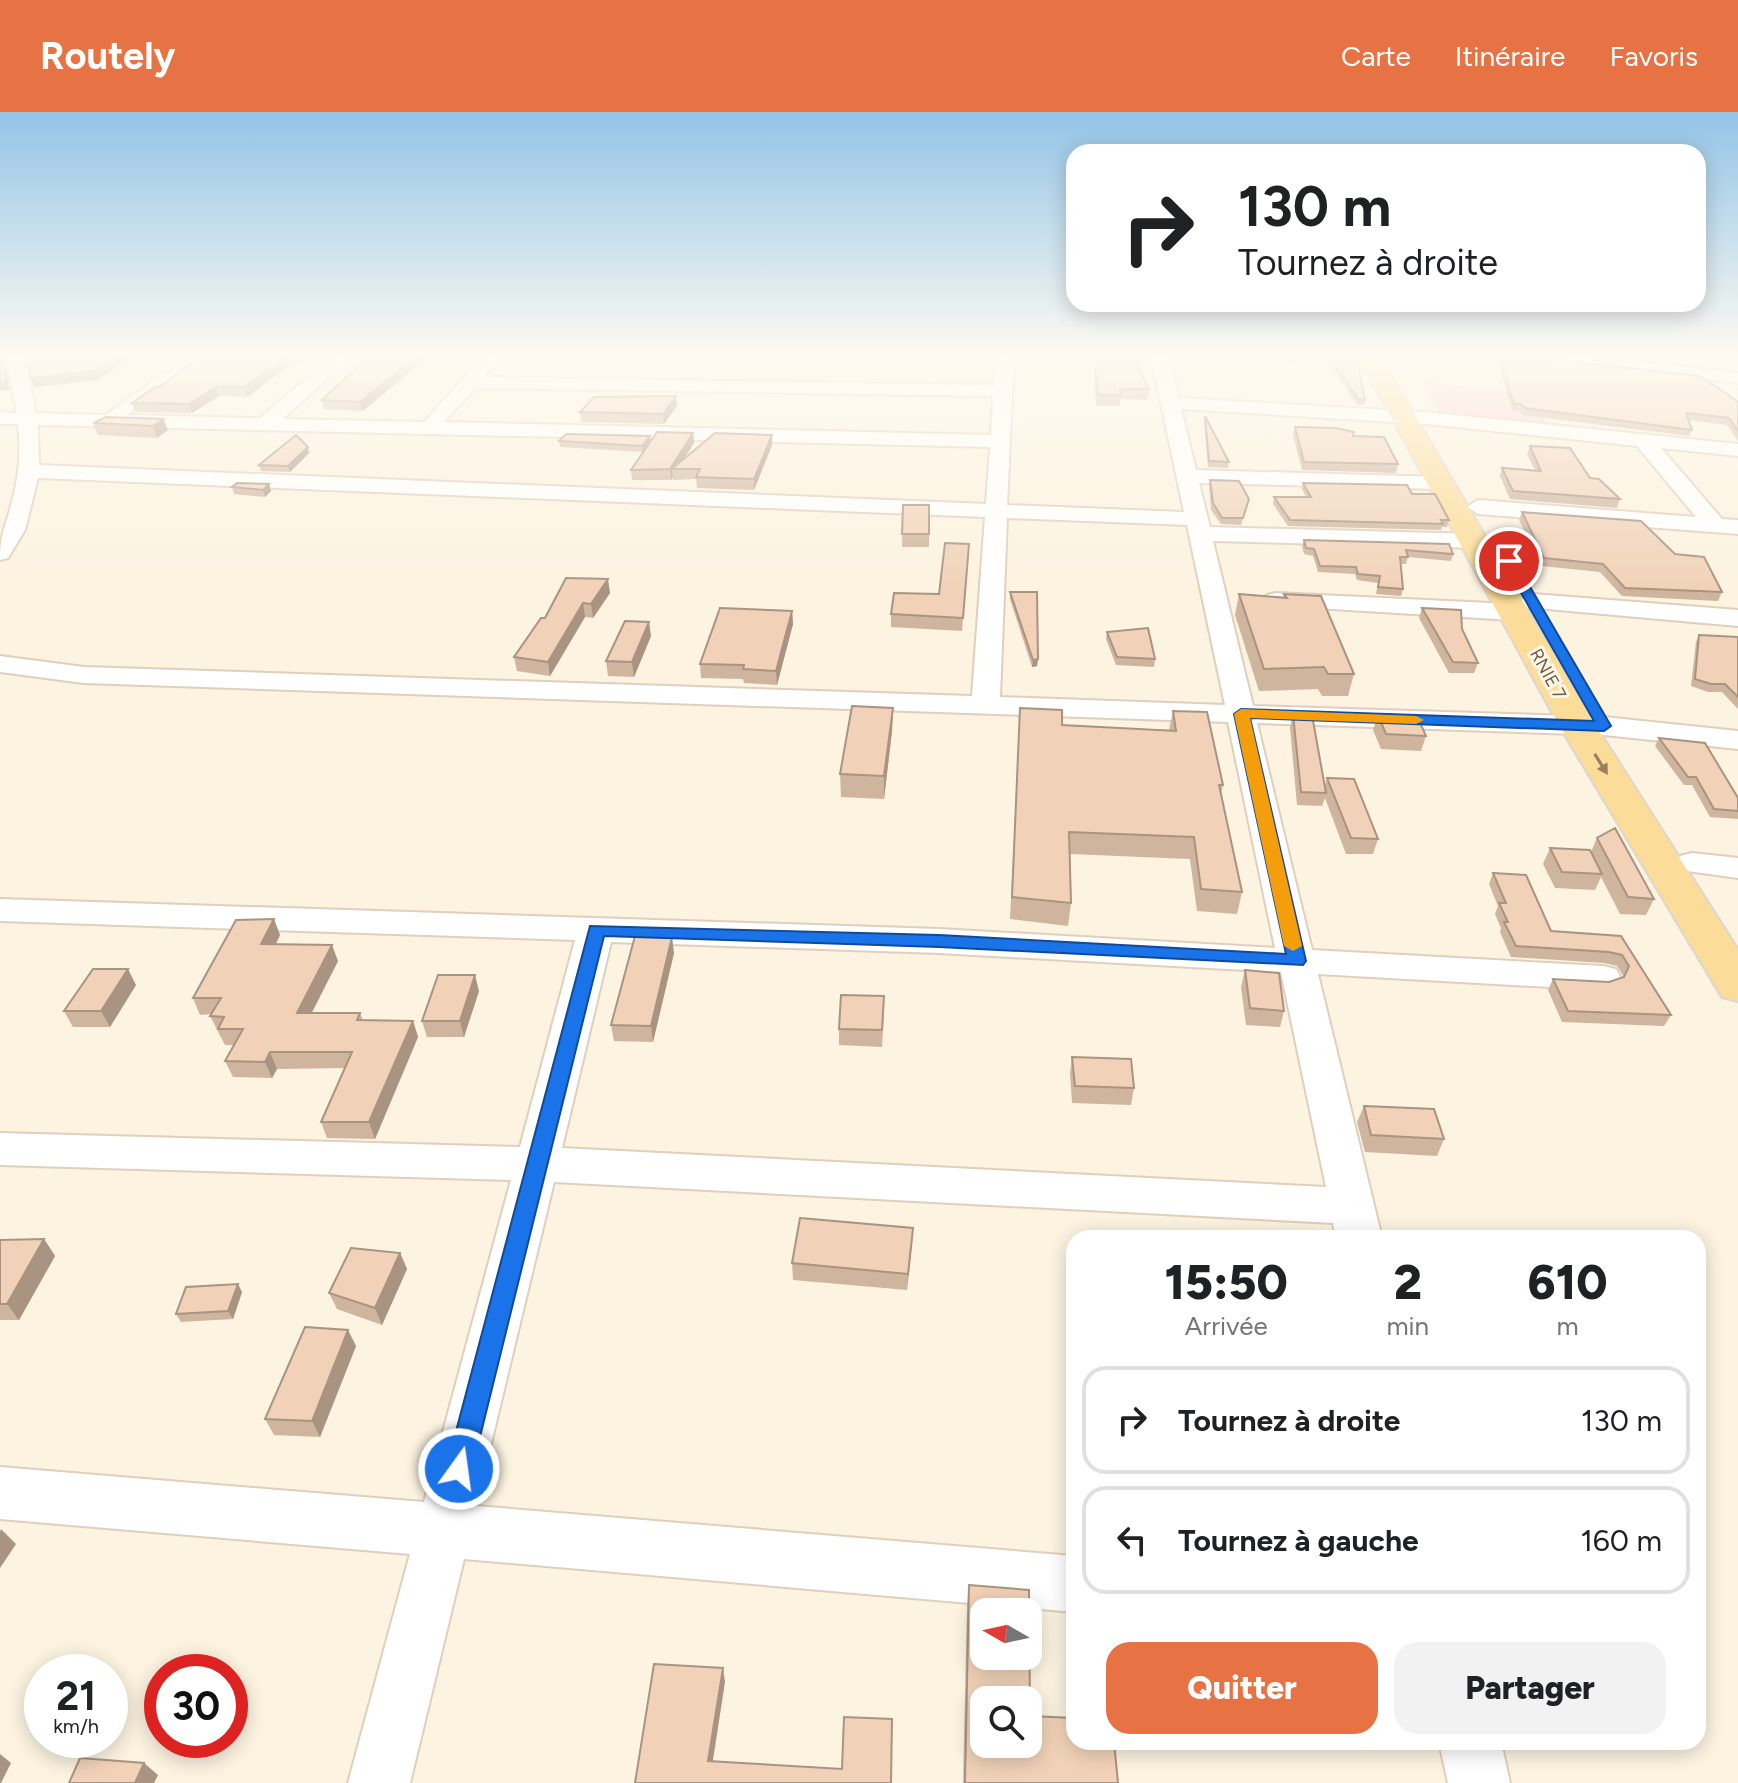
<!DOCTYPE html>
<html lang="fr">
<meta charset="utf-8">
<style>
:root{--surface:#fff;--page:#f2f2f2;--text:#202124;--muted:#757577;--line:#e0e0e0;--accent:#e77244}
body{margin:0;font-family:Figtree,sans-serif;background:var(--page);color:var(--text);height:100vh;display:flex;flex-direction:column;font-size:30px;white-space:nowrap}
*{box-sizing:border-box;margin:0}
p{font-size:26px;color:var(--muted)}
.icon{flex:none;width:44px;height:44px;fill:none;stroke:currentColor;stroke-width:2;stroke-linecap:round;stroke-linejoin:round}
.map{position:relative;flex:1;overflow:hidden}
.sheet{position:absolute;left:1066px;top:1118px;width:640px;height:520px;display:flex;flex-direction:column;background:var(--surface);border-radius:24px;box-shadow:0 4px 20px #0003}
.sheet>*{flex:none}
.top-card{position:absolute;left:1066px;top:32px;width:640px;height:168px;border-radius:24px;box-shadow:0 4px 20px #0003;background:#fff;color:var(--text);overflow:hidden}
.needle{width:52px;rotate:279deg}
.fabs{position:absolute;left:970px;top:1486px;display:grid;gap:16px}
.fabs a{display:grid;place-items:center;width:72px;height:72px;border-radius:16px;background:var(--surface);box-shadow:0 4px 20px #0003;font-size:40px}
.speed{position:absolute;left:24px;top:1542px;display:flex;gap:16px;font-size:40px;font-weight:700;text-align:center}
.speed>*{display:grid;place-content:center;width:104px;height:104px;border-radius:50%;background:var(--surface);box-shadow:0 4px 20px #0003;line-height:1}
.speed small{font-size:20px;font-weight:400}
.speed .limit{border:12px solid #d22;background:#fff;color:#111}
.pin{position:absolute;display:grid;place-items:center;width:68px;height:68px;color:#fff;margin:-34px;border:4px solid #fff;border-radius:50%;box-shadow:0 2px 8px #0007}
.me{position:absolute;width:88px;margin:-44px;rotate:14deg;stroke-linejoin:round;filter:drop-shadow(0 0 6px #0008)}
.turn{display:flex;align-items:center;gap:28px;height:168px;padding:0 40px;font-size:36px}
.turn .icon{width:104px;height:104px;stroke-width:2.5}
.turn b{display:block;font-size:56px;line-height:68px}
.eta{display:flex;justify-content:space-evenly;align-items:center;height:136px;text-align:center}
.eta b{font-size:48px;font-weight:800;line-height:56px}
.button{display:flex;gap:16px;margin-top:auto;padding:16px 40px}
.button a{flex:1;height:92px;border-radius:24px;background:var(--accent);color:#fff;font-size:32px;font-weight:800;line-height:92px;text-align:center}
.button a+a{background:var(--page);color:var(--text)}
ul{padding:0;list-style:none}
li{display:flex;align-items:center;gap:24px;height:108px;margin:0 16px 12px;padding:0 24px;border:4px solid var(--line);border-radius:24px}
li div{flex:1}
li b{display:block;font-size:30px}
li em{font-style:normal}
header{display:flex;align-items:center;gap:48px;box-sizing:border-box;height:112px;padding:0 40px;background:var(--accent);color:#fff}
header strong{font-size:38px}
nav{display:flex;gap:44px;margin-inline-start:auto;font-size:28px}
.map>svg:first-child{display:block}
.medical{fill:#fad3d5}
.lines{fill:none;stroke-linecap:round;stroke-linejoin:round}
.minor-casing{stroke:#e0cfbc;stroke-width:4}
.major-casing{stroke:#ddd7d3;stroke-width:4}
.minor{fill:#fff;fill-rule:evenodd}
.major{fill:#fbdc98;fill-rule:evenodd}
.wall{fill:#cfb59e}
.shaded-wall{fill:#a99381}
.building{fill:#f1d2b8;stroke:#a99381;stroke-width:2;fill-rule:evenodd}
.oneway{fill:#9b8060}
.route{fill:#1a73e8;stroke:#114b97;stroke-width:2}
.slow{fill:#f59e0b}
.labels{text-anchor:middle;dominant-baseline:central;stroke-width:6;stroke-linejoin:round;paint-order:stroke}
.far-street-label{font-size:18px;fill:#725948;stroke:#fff7e6}
</style>
<header>
<strong>Routely</strong>
<nav><a>Carte</a><a>Itinéraire</a><a>Favoris</a></nav>
</header>
<div class="map">
<svg width="1738" height="1671" viewBox="0 0 1738 1671">
<rect width="100%" height="100%" fill="#fcf3e0"/>
<path class="medical" d="M1422,269L1536,283L1547,313L1440,303Z"/>
<g class="lines">
<g class="minor-casing">
<path id="minor" d="M6,244H24L36,301L106,303L188,244H208L127,303L260,306L333,244H352L283,307L424,310L484,244H502L484,265L994,273L996,244H1014L1007,393L1184,400L1151,244H1169L1179,286L1426,300L1738,332V344L1661,336L1722,407L1738,408V422L1478,402L1467,395L1478,388L1696,405L1637,334L1426,312L1181,297L1196,358L1441,365L1452,371L1441,377L1199,371L1210,415L1476,422L1484,424L1488,429L1484,434L1476,436L1213,429L1253,594L1604,605L1738,619V637L1604,623L1257,611L1312,838L1603,854L1616,857L1621,866L1616,875L1603,878L1318,862L1382,1126H1336L1333,1111L554,1070L476,1394L1074,1444V1500L464,1447L410,1671H348L410,1442L0,1407V1355L424,1390L511,1068L0,1053V1021L520,1035L575,828L0,809V787L939,817L1275,836L1228,610L84,571L0,560V544L84,555L972,584L985,405L38,366L25,418L8,446L0,448C0,422 5,417 11,393C19,367 21,339 18,312H0V300L17,301ZM475,276L993,284L991,323L444,310ZM38,313L990,335L986,392L39,353ZM1007,406L1187,413L1225,593L1000,585ZM611,830L939,841L1281,860L1326,1075L562,1036Z
M1530,244H1586L1738,261V271L1539,249Z
M1276,481L1512,492L1521,495L1525,500L1521,505L1512,508L1267,493L1264,488L1267,483Z
M1533,482L1738,498V514L1524,495L1520,490L1524,485Z
M1692,741L1738,746V766L1680,758L1675,751L1680,744Z
M1439,1630H1501L1510,1671H1448Z"/>
</g>
<g class="major-casing">
<path id="major" d="M1358,244H1380L1595,613L1738,838V889L1722,885L1559,613Z"/>
</g>
<use href="#minor" class="minor"/>
<use href="#major" class="major"/>
</g>
<path class="wall" d="M199,244H307L297,251H292L247,285L219,284L192,301L135,300L132,291L160,275Z
M370,244L363,299L324,297L322,288Z
M729,244H803L802,245Z
M1236,244H1305V245L1304,251L1237,246Z
M1324,244H1356L1365,288L1364,293H1357Z
M1496,244H1537L1541,246L1738,290V329L1727,313L1689,308L1692,318L1689,324L1523,303L1519,298H1512Z
M1613,244H1671L1673,245L1671,250Z
M1095,252L1149,277L1147,288L1120,287V294H1096L1094,263Z
M676,284L677,294L664,312L581,310L580,300Z
M1205,304L1229,350L1228,356L1208,355L1204,310Z
M163,307L168,318L157,326L98,323L93,311Z
M1295,315L1353,324L1398,352L1396,361L1302,358L1293,323Z
M693,321L694,331L683,347L772,333L754,378L697,376L696,367L673,368V365L671,368H632L631,358Z
M650,324L651,330L643,340L560,335L559,329Z
M1530,334L1590,366L1620,387L1617,396L1510,387L1500,364L1502,356L1535,358L1527,342Z
M309,341L290,360L261,359L259,353Z
M1210,368L1249,387L1241,413L1221,412L1211,398L1209,374Z
M1303,371L1412,382L1449,408L1447,415H1442L1441,418L1288,414L1273,392L1274,385H1306L1302,377Z
M269,372L271,379L265,385L234,382L232,375Z
M903,393H929V435H902Z
M1522,400L1675,442L1722,480L1718,489L1622,484L1600,460L1542,454L1519,408Z
M1304,428L1453,442L1451,449L1408,445L1406,452H1401L1403,477L1401,484L1376,482L1378,471L1357,468L1355,462L1318,460L1313,444L1304,442L1302,434Z
M969,432L962,519L891,515V502L939,482Z
M1010,480L1038,547L1037,554L1032,555L1010,487Z
M610,481L593,506L585,505L550,564L517,559L514,545L545,506Z
M1239,482L1283,485L1284,482L1354,562L1348,584H1322L1318,577L1259,579L1235,503Z
M1422,496L1462,517L1478,551L1474,561H1449L1419,506Z
M792,499L793,512L777,573L744,571L743,567L701,566L700,552Z
M1107,520L1155,547L1154,555L1116,553L1106,527Z
M1699,523L1738,525V597L1722,580H1708L1691,574L1696,530Z
M651,524L634,565L608,564L606,549Z
M893,596L892,619L884,687L841,685L840,662Z
M1020,596L1062,613L1169,618L1173,599L1223,673L1221,682L1242,780L1237,802L1197,799L1190,747L1070,742L1071,791L1068,814L1010,807Z
M1293,602L1325,674L1327,666L1378,727L1373,742H1346L1325,686L1322,694L1297,693L1290,615Z
M1378,603L1426,624L1421,639L1381,637L1373,618Z
M1659,626L1738,686V707L1710,705L1692,673H1684L1655,634Z
M1597,726L1654,787L1646,803L1620,802L1601,765L1595,778L1555,776L1543,752L1550,736L1591,740Z
M1493,761L1551,819L1621,824L1671,903L1664,914L1562,910L1548,878L1553,867L1609,870L1624,865L1617,854L1604,851L1511,845L1500,820L1501,816L1495,802L1498,794L1489,772Z
M280,823L276,832L338,849L312,901H360L363,908L413,909L418,925L375,1027L327,1026L321,1010L344,956L277,957L272,966L233,965L225,949L234,933H225L210,904L211,902L200,903L193,886Z
M674,841L653,930L614,929L611,913Z
M1245,858L1284,899L1280,915L1246,913L1241,875Z
M136,873L110,915H73L64,899Z
M479,879L464,925H427L422,909Z
M884,901L882,935L839,933V917Z
M1072,945L1134,976L1131,993L1072,991L1070,961Z
M1364,994L1444,1027L1437,1044L1365,1040L1357,1010Z
M913,1116L907,1178L793,1168L792,1151Z
M44,1127L55,1144L19,1208H0V1128Z
M400,1141L407,1157L382,1213L337,1197L329,1181Z
M242,1180L233,1207L181,1210L176,1202Z
M356,1234L320,1325L274,1323L265,1307Z
M969,1473L1030,1604L1118,1671H963L967,1494Z"/>
<path class="shaded-wall" d="M118,244H134L98,268L34,275L31,266Z
M287,244H290L292,251L247,285L244,275Z
M295,244H307L297,251Z
M416,244H429L363,299L360,290Z
M2,250L6,258L10,278L0,279Z
M216,275L219,284L192,301L189,292Z
M676,284L677,294L664,312L663,302Z
M163,307L168,318L157,326L153,314Z
M693,321L694,331L678,357H672L673,365L671,368L670,357Z
M772,323V333L754,378V367Z
M650,324L651,330L643,340L642,334Z
M308,335L309,341L290,360L288,354Z
M269,372L271,379L265,385L263,378Z
M608,467L610,481L593,506L591,492Z
M583,491L585,505L550,564L548,550Z
M792,499L793,512L777,573L776,559Z
M649,510L651,524L634,565L632,550Z
M1038,547L1037,554L1032,555L1033,548Z
M893,596L892,619L884,687V664Z
M274,807L280,823L268,848L261,832Z
M672,825L674,841L653,930L651,914Z
M332,833L338,849L303,917L297,901Z
M128,857L136,873L110,915L101,899Z
M475,863L479,879L464,925L460,909Z
M413,909L418,925L375,1027L369,1010Z
M270,940L277,957L272,966L265,950Z
M913,1116L912,1133L907,1178L908,1162Z
M44,1127L55,1144L19,1208L7,1192Z
M400,1141L407,1157L382,1213L375,1196Z
M238,1172L242,1180L233,1207L228,1199Z
M348,1218L356,1234L320,1325L312,1309Z
M1,1417L16,1432L0,1456V1420Z
M723,1556L725,1570L711,1661L708,1649Z
M0,1642L11,1651L1,1671H0Z
M144,1651L158,1663L154,1671H135Z"/>
<path class="building" d="M47,244H118L94,259L31,266L29,255Z
M199,244H287L244,275H216L189,292L132,291L155,275H160Z
M370,244H416L360,290L322,288Z
M1329,244H1356L1365,288L1358,287Z
M1499,244H1537L1541,246L1700,264L1738,290V319L1729,306L1686,301L1692,318L1525,296L1521,292H1514Z
M0,249L2,250L6,269L0,270Z
M1095,252H1137L1149,277H1120L1121,283H1098Z
M676,284L663,302L580,300L594,285Z
M1205,304L1229,350L1209,349Z
M106,305L163,307L153,314L93,311Z
M1295,315L1336,316L1354,320L1353,324L1384,325L1398,352L1304,350Z
M657,320L693,321L670,357L631,358Z
M715,321L772,323L754,367L696,365L700,357H672Z
M566,322L650,324L642,334L559,329Z
M296,323L308,335L288,354L259,353Z
M1530,334L1570,336L1590,366L1599,367L1620,387L1513,379L1502,356L1541,359Z
M1210,368L1239,369L1249,387L1243,406H1222L1213,391Z
M237,371L269,372L263,378L232,375Z
M1303,371L1407,373L1412,382H1435L1449,408H1441L1443,412L1290,408L1274,385H1311Z
M903,393H929V422H902Z
M1522,400L1641,409L1675,442L1704,445L1722,480L1625,476L1603,452L1544,446Z
M1304,428L1449,432L1453,442L1406,438L1408,445H1400L1403,477L1378,475L1380,464L1358,462L1356,455L1320,454L1314,437L1306,436Z
M945,431L969,432L963,506L891,502L894,481L939,482Z
M566,466L608,467L591,492L583,491L548,550L514,545L541,506H545Z
M1010,480H1037L1038,547L1033,548Z
M1239,482L1287,486L1284,482L1321,484L1354,562H1328L1324,555L1264,557Z
M720,496L792,499L776,559L743,557L744,553L700,552Z
M1422,496L1461,498L1462,517L1478,551L1453,550Z
M625,509L649,510L632,550L606,549Z
M1148,516L1155,547L1117,545L1107,520Z
M1699,523L1738,525V585L1725,572H1711L1695,567Z
M852,594L893,596L884,664L840,662Z
M1020,596L1062,598V613L1176,619L1173,599L1207,600L1223,673H1219L1242,780L1201,777L1194,725L1069,720L1071,791L1012,785Z
M1293,602L1312,603L1326,681L1301,680Z
M1378,603L1417,604L1426,624L1386,622Z
M1659,626L1705,631L1738,686V699L1714,697L1696,665H1688Z
M1327,666L1354,667L1378,727L1351,726Z
M1615,716L1654,787L1628,785L1597,726Z
M1550,736L1590,738L1602,762L1562,760Z
M1493,761L1526,763L1551,819L1621,824L1671,903L1568,899L1553,867L1609,870L1624,865L1629,854L1622,843L1609,840L1516,834L1504,810H1508L1499,791H1506Z
M274,807L261,832L332,833L297,901H360L357,908L413,909L369,1010H321L352,940H270L265,950L225,949L243,917H218L224,905L210,904L221,886H193L236,808Z
M635,824L672,825L651,914L611,913Z
M93,857H128L101,899H64Z
M1245,858L1279,861L1284,899L1250,896Z
M438,863H475L460,909H422Z
M841,883L884,884L882,918L839,917Z
M1072,945L1131,947L1134,976L1075,974Z
M1364,994L1434,997L1444,1027L1371,1023Z
M800,1106L913,1116L908,1162L792,1151Z
M44,1127L7,1192H0V1128Z
M351,1136L400,1141L375,1196L329,1181Z
M238,1172L228,1199L176,1202L186,1175Z
M305,1215L348,1218L312,1309L265,1307Z
M969,1473L1029,1478L1030,1604L1074,1606V1630H1114L1118,1671H965ZM984,1500H1028V1544H984ZM984,1588H1028V1632H984Z
M654,1552L723,1556L708,1649L842,1657L844,1605L892,1607L891,1671H635Z
M80,1646L144,1651L135,1671H69Z"/>
<defs><path id="oneway-solid" d="M-6-.8H1V-3.2L6.5 0L1 3.2V.8H-6Z" transform="scale(2)"/></defs>
<use class="oneway" href="#oneway-solid" transform="translate(1601 652) rotate(58)"/>
<linearGradient id="sky" x2="0" y2="1"><stop stop-color="#93c4e7"/><stop offset="0.51" stop-color="#fefaf1"/><stop offset="1" stop-color="#fefaf1" stop-opacity="0"/></linearGradient>
<rect width="1738" height="478" fill="url(#sky)"/>
<path class="route" d="M1509,446L1515,449L1611,614L1604,619L1250,606L1306,849L1303,853L939,835L604,824L472,1357L469,1366L459,1370L450,1366L446,1357L590,814L939,823L1286,842L1234,602L1241,597L1594,609L1503,449Z"/>
<path class="slow" d="M1241,597L1416,604L1424,608L1416,612L1250,606L1302,834L1293,839L1284,834L1234,602Z"/>
<g class="labels">
<g class="far-street-label">
<text transform="translate(1548 562) rotate(61)">RNIE 7</text>
</g>
</g>
</svg>
<div class="fabs">
<a><svg class="needle" viewBox="-14 -14 28 28"><path d="M0-13l5 13h-10z" fill="#e53935"/><path d="M0 13l5-13h-10z" fill="#757577"/></svg></a>
<a><svg class="icon" aria-label="search" viewBox="0 0 24 24"><circle cx="10" cy="10" r="6"/><path d="M15 15l6 6"/></svg></a>
</div>
<div class="speed"><div>21<small>km/h</small></div><div class="limit">30</div></div>
<div class="pin" style="left:1509px;top:449px;background:#d93025"><svg class="icon" aria-label="arrive" viewBox="0 0 24 24"><path d="M6 21V4h12l-3 4 3 4H6"/></svg></div>
<svg class="me" style="left:459px;top:1357px" viewBox="-20 -20 40 40"><circle r="17" fill="#1a73e8" stroke="#fff" stroke-width="3"/><path d="M0-11L8 9 0 5-8 9z" fill="#fff"/></svg>
<div class="top-card">
<div class="turn"><svg class="icon" aria-label="right" viewBox="0 0 24 24"><path d="M7 20v-9h11M14 6l5 5-5 5"/></svg><div><b>130 m</b>Tournez à droite</div></div>
</div>
<section class="sheet">
<div class="eta">
<div><b>15:50</b><p>Arrivée</p></div>
<div><b>2</b><p>min</p></div>
<div><b>610</b><p>m</p></div>
</div>
<ul>
<li><svg class="icon" aria-label="right" viewBox="0 0 24 24"><path d="M7 20v-9h11M14 6l5 5-5 5"/></svg><div><b>Tournez à droite</b></div><em>130 m</em></li>
<li><svg class="icon" aria-label="left" viewBox="0 0 24 24"><path d="M17 20v-9H6M10 6l-5 5 5 5"/></svg><div><b>Tournez à gauche</b></div><em>160 m</em></li>
</ul>
<div class="button"><a>Quitter</a><a>Partager</a></div>
</section>
</div>
